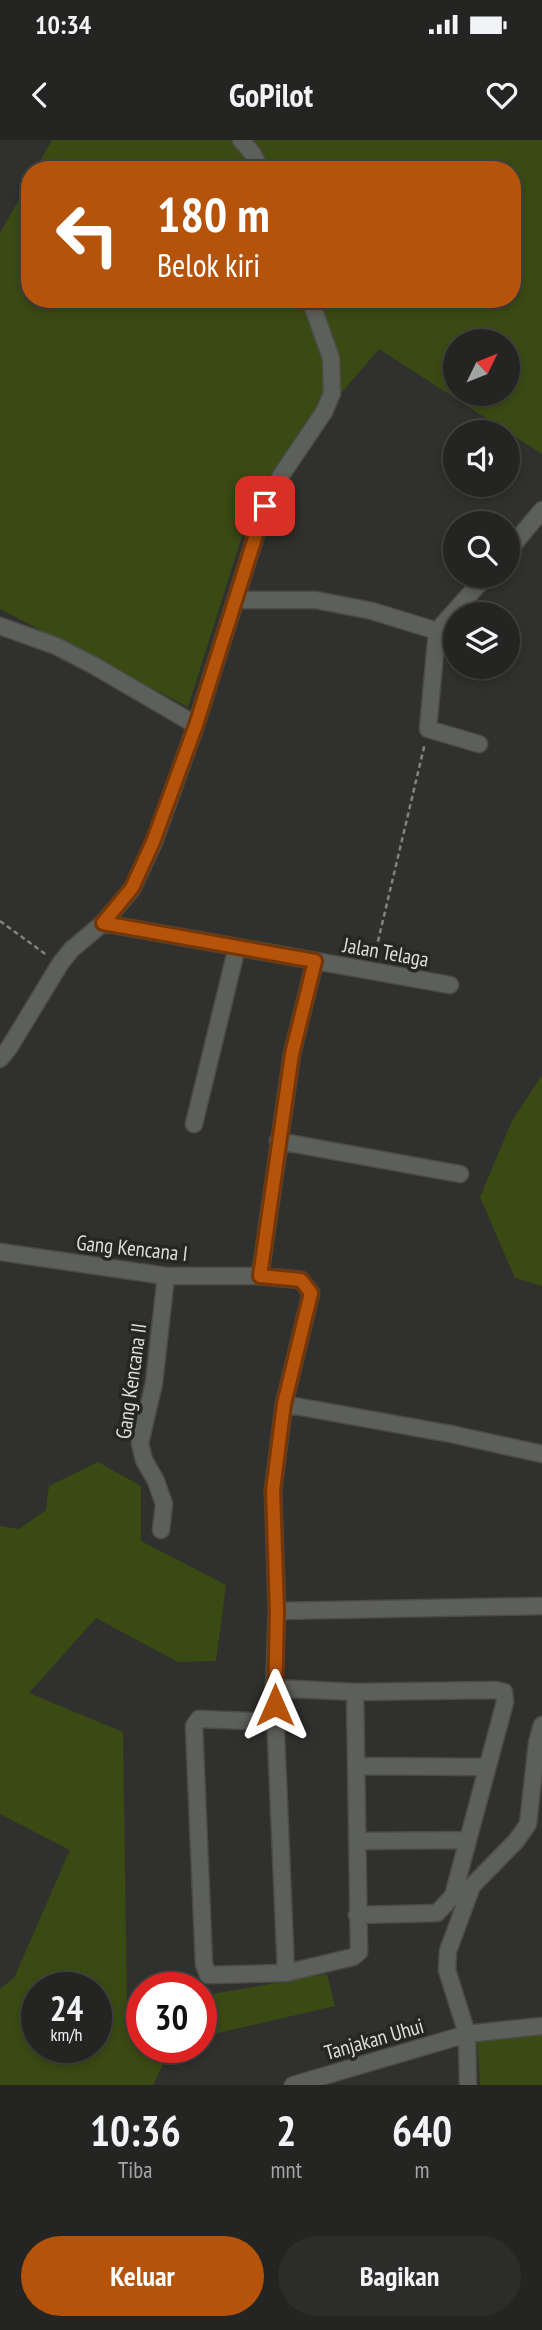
<!DOCTYPE html>
<html lang="id">
<style>
:root{--surface:#242522;--page:#2c2d2a;--text:#f1f3f6;--muted:#a3a5a5;--line:#414240;--accent:#b45309}
body{margin:0;font-family:"PT Sans Narrow",sans-serif;background:var(--page);color:var(--text);height:100vh;display:flex;flex-direction:column;font-size:26px;white-space:nowrap}
*{box-sizing:border-box;margin:0}
p{font-size:23px;color:var(--muted)}
.icon{flex:none;width:38px;height:38px;fill:none;stroke:currentColor;stroke-width:2;stroke-linecap:round;stroke-linejoin:round}
.map{position:relative;height:1945px;overflow:hidden}
.drawer{display:flex;flex-direction:column;background:var(--surface);flex:1}
.drawer>*{flex:none}
.guide{position:absolute;left:21px;top:21px;width:500px;height:147px;border-radius:28px;box-shadow:0 4px 10px #0003,0 0 0 2px var(--line);background:#b45309;color:#fff;overflow:hidden}
.needle{width:46px;rotate:47deg}
.buttons{position:absolute;left:443px;top:189px;display:grid;gap:14px}
.buttons a{display:grid;place-items:center;width:77px;height:77px;border-radius:50%;background:var(--surface);box-shadow:0 4px 10px #0003,0 0 0 2px var(--line);font-size:35px}
.speed{position:absolute;left:21px;top:1832px;display:flex;gap:14px;font-size:35px;font-weight:700;text-align:center}
.speed>*{display:grid;place-content:center;width:91px;height:91px;border-radius:50%;background:var(--surface);box-shadow:0 4px 10px #0003,0 0 0 2px var(--line);line-height:1}
.speed small{font-size:18px;font-weight:400}
.speed .limit{border:10px solid #d22;background:#fff;color:#111}
.pin{position:absolute;display:grid;place-items:center;width:60px;height:60px;color:#fff;margin:-30px;border-radius:14px;box-shadow:0 4px 10px #0006}
.me{position:absolute;width:77px;margin:-38px;rotate:0deg;stroke-linejoin:round;filter:drop-shadow(0 0 5px #0008)}
.turn{display:flex;align-items:center;gap:24px;height:147px;padding:0 21px;font-size:32px}
.turn .icon{width:91px;height:91px;stroke-width:2.5}
.turn b{display:block;font-size:49px;line-height:60px}
.eta{display:flex;justify-content:space-evenly;align-items:center;height:119px;text-align:center}
.eta b{font-size:42px;font-weight:800;line-height:49px}
.button{display:flex;gap:14px;margin-top:auto;padding:14px 21px}
.button a{flex:1;height:80px;border-radius:42px;background:var(--accent);color:#fff;font-size:28px;font-weight:800;line-height:80px;text-align:center}
.button a+a{background:var(--page);color:var(--text)}
.status{display:flex;justify-content:space-between;align-items:center;height:49px;padding:0 35px;background:var(--surface);direction:ltr}
.status svg{height:19px;fill:currentColor}
header{display:flex;justify-content:space-between;align-items:center;height:91px;padding:0 21px;background:var(--surface);font-size:32px;font-weight:800}
.map>svg:first-child{display:block}
.green{fill:#3a4a13;fill-rule:evenodd}
.lines{fill:none;stroke-linecap:round;stroke-linejoin:round}
.minor-casing{stroke:#4b4c49;stroke-width:19}
.path{stroke:#828380;stroke-width:2.5;stroke-dasharray:5 3.5;stroke-linecap:butt}
.minor{stroke:#5d5f5b;stroke-width:16}
.route-casing{stroke:#753606;stroke-width:18}
.route{stroke:#b45309;stroke-width:12}
.labels{text-anchor:middle;dominant-baseline:central;stroke-width:7;stroke-linejoin:round;paint-order:stroke}
.street-label{font-size:21px;fill:#dddedb;stroke:#262724}
</style>
<div class="status"><b>10:34</b><svg viewBox="0 0 49 12"><path d="M0 12V9h3v3zM5 12V6h3v6zM10 12V3h3v9zM15 12V0h3v12zM26 1h20v11H26zM47 4h2v5h-2z"/></svg></div>
<header><svg class="icon" aria-label="back" viewBox="0 0 24 24"><path d="M15 5l-7 7 7 7"/></svg>GoPilot<svg class="icon" aria-label="heart" viewBox="0 0 24 24"><path d="M12 20l-8-8c-3-5 5-10 8-4 3-6 11-1 8 4z"/></svg></header>
<div class="map">
<svg width="542" height="1945" viewBox="0 0 542 1945">
<rect width="100%" height="100%" fill="#30312e"/>
<path class="green" d="M52,0H542V314L379,209L256,352L188,567L0,469V93L30,40V159H513V30H35ZM455,201H508V254H455Z
M542,935V1146L515,1138L480,1057L512,981Z
M98,1322L141,1346V1401L226,1445L216,1521L178,1522L96,1478L29,1553L123,1592L127,1868L142,1866V1908H171L153,1945H0V1849L14,1838L70,1710L0,1674V1386L19,1389L46,1370L49,1346ZM96,1848V1908H37V1848Z
M327,1834L335,1866L201,1897V1856Z
M542,1893V1945H480L477,1898Z"/>
<g class="lines">
<g class="minor-casing">
<path id="minor" d="M241,0L253,14L261,30
M508,411L542,370
M235,460H316L372,471L437,491
M0,486L56,506L93,525L196,585
M479,604L428,589L437,491L486,436
M103,783L450,845
M0,919L9,908L60,824L71,810L103,783L132,749L154,702L196,585L265,366L282,334L324,272L332,253L331,218L310,159
M194,984L237,807
M278,1001L460,1034
M0,1112L166,1136H260L301,1140L311,1153L284,1264L273,1350L277,1471L274,1548L286,1833
M260,1136L292,914L315,821
M284,1264L451,1294L542,1314
M161,1390L164,1364L156,1341L144,1320L140,1303L154,1243L166,1136
M277,1471L542,1466
M274,1548L355,1552L495,1550L504,1552L505,1562L453,1756L437,1773L357,1775
M276,1582L199,1579L194,1586L204,1824L208,1835L286,1833L353,1817L359,1812L355,1552
M356,1626L487,1627
M357,1701L468,1700
M293,1945L467,1894L542,1886
M468,1945L467,1894L447,1830L448,1811L472,1746L516,1701L528,1684L537,1603L542,1585"/>
</g>
<path class="path" d="M0,781L48,816
M374,818L425,603"/>
<use href="#minor" class="minor"/>
</g>
<g class="lines">
<g class="route-casing">
<path id="route" d="M265,366L196,585L153,702L132,748L103,783L315,821L292,914L260,1136L301,1140L311,1153L284,1264L273,1350L277,1471L275,1565"/>
</g>
<use href="#route" class="route"/>
</g>
<g class="labels">
<g class="street-label">
<text transform="translate(386 812) rotate(10)">Jalan Telaga</text>
<text transform="translate(132 1108) rotate(6)">Gang Kencana I</text>
<text transform="translate(131 1241) rotate(-82)">Gang Kencana II</text>
<text transform="translate(374 1899) rotate(-16)">Tanjakan Uhui</text>
</g>
</g>
</svg>
<div class="buttons">
<a><svg class="needle" viewBox="-14 -14 28 28"><path d="M0-13l5 13h-10z" fill="#e53935"/><path d="M0 13l5-13h-10z" fill="#a3a5a5"/></svg></a>
<a><svg class="icon" aria-label="sound" viewBox="0 0 24 24"><path d="M4 9h4l5-4v14l-5-4H4zM17 9q2 3 0 6"/></svg></a>
<a><svg class="icon" aria-label="search" viewBox="0 0 24 24"><circle cx="10" cy="10" r="6"/><path d="M15 15l6 6"/></svg></a>
<a><svg class="icon" aria-label="layers" viewBox="0 0 24 24"><path d="M12 4l9 5-9 5-9-5zM3 14l9 5 9-5"/></svg></a>
</div>
<div class="speed"><div>24<small>km/h</small></div><div class="limit">30</div></div>
<div class="pin" style="left:265px;top:366px;background:#d93025"><svg class="icon" aria-label="arrive" viewBox="0 0 24 24"><path d="M6 21V4h12l-3 4 3 4H6"/></svg></div>
<svg class="me" style="left:275px;top:1565px" viewBox="-20 -20 40 40"><path d="M0-17L14 15 0 8-14 15z" fill="#b45309" stroke="#fff" stroke-width="4"/></svg>
<div class="guide">
<div class="turn"><svg class="icon" aria-label="left" viewBox="0 0 24 24"><path d="M17 20v-9H6M10 6l-5 5 5 5"/></svg><div><b>180 m</b>Belok kiri</div></div>
</div>
</div>
<section class="drawer">
<div class="eta">
<div><b>10:36</b><p>Tiba</p></div>
<div><b>2</b><p>mnt</p></div>
<div><b>640</b><p>m</p></div>
</div>
<div class="button"><a>Keluar</a><a>Bagikan</a></div>
</section>
